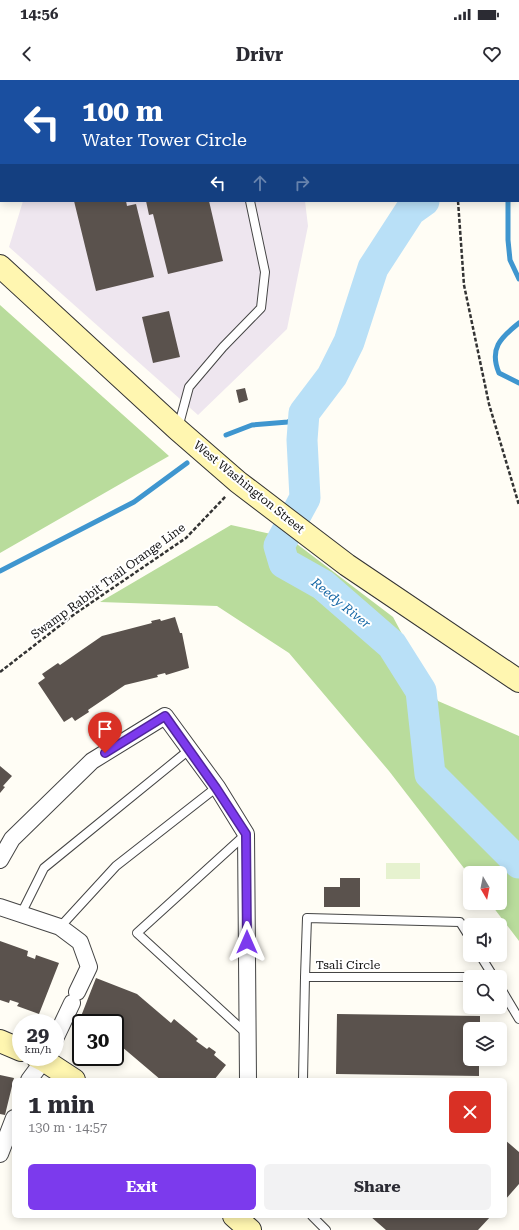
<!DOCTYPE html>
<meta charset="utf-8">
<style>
:root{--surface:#fff;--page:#f2f2f3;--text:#2b2b33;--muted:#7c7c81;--accent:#7c3aed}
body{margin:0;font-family:"Roboto Serif",serif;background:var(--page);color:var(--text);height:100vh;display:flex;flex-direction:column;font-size:15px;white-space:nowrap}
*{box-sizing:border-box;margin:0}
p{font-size:13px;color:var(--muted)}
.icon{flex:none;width:22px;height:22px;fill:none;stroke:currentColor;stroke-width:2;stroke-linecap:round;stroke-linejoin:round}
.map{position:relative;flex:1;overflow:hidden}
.sheet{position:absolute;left:12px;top:998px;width:495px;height:140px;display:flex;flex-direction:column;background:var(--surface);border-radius:6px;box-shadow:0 2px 10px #0003}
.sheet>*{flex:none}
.banner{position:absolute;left:0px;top:0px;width:519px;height:122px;box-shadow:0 2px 10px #0003;background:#1a4fa0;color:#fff;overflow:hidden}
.needle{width:26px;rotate:170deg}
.tools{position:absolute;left:463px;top:786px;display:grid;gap:8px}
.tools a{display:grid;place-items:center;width:44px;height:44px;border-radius:6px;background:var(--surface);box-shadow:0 2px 10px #0003;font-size:20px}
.speed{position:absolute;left:12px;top:934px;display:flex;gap:8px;font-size:20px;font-weight:700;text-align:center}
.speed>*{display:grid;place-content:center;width:52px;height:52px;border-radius:50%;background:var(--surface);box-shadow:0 2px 10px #0003;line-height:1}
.speed small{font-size:10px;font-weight:400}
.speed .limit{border:2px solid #111;border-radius:6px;background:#fff;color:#111}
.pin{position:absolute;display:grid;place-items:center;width:34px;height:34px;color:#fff;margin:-41px -17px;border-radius:50% 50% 50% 0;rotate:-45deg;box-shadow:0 0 4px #0007}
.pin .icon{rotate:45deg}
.me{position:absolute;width:44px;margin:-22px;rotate:0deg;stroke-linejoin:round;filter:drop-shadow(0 0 3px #0008)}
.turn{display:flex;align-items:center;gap:14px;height:84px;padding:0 16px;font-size:18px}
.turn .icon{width:52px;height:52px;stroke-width:2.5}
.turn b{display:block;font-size:28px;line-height:34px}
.lanes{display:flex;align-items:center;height:38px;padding:0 16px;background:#0003;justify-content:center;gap:20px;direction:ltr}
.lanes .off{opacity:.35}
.round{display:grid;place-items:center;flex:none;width:42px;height:42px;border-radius:6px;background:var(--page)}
.head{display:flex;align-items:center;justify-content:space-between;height:68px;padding:0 16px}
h1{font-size:24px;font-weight:700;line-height:30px}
.action{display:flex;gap:8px;margin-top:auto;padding:8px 16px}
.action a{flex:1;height:46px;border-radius:6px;background:var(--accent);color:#fff;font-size:16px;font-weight:700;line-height:46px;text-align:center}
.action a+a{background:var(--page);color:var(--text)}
.status{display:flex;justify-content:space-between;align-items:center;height:28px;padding:0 20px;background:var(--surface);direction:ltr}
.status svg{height:11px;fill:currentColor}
header{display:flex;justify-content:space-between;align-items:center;height:52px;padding:0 16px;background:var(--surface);font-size:18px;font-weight:700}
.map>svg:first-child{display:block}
.industrial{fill:#eee6ef}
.forest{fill:#b9dc9c}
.pitch{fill:#e6f2cf}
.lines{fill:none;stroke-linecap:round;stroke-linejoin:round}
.stream{stroke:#3f96cf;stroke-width:5}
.river{stroke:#b9e0f7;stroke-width:31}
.building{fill:#5a524d}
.lane-casing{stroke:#444;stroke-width:10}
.street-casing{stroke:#444;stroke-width:18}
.secondary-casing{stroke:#333;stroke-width:24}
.path{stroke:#333;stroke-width:2.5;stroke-dasharray:4 2;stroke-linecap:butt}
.lane{stroke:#fff;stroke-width:8}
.street{stroke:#fff;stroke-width:16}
.secondary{stroke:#fff6b0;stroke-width:22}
.rail-casing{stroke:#c4262e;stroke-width:4.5}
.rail{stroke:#fff;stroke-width:3;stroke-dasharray:9;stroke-linecap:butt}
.route-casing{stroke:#51269a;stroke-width:10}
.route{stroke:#7c3aed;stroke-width:7}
.labels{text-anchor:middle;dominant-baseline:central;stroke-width:4;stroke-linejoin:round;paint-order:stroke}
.street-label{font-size:12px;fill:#111;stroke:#fff}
.water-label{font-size:13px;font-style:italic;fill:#1768a6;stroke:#fff}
</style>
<div class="status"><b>14:56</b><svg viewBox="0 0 49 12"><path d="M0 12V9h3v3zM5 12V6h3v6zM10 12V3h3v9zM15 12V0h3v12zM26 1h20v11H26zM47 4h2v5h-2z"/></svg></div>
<header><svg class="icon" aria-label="back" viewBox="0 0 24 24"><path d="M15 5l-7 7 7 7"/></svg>Drivr<svg class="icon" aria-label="heart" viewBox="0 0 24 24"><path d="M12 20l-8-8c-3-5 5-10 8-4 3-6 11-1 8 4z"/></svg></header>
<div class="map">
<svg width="519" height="1150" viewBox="0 0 519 1150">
<rect width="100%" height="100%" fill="#fffdf5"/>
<path class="industrial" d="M59,0H282L283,1H59Z
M23,121H305L308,146L287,249L198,335L9,167Z"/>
<path class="forest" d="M0,225L169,376L0,473Z
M231,445L289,458L393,537L438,621L519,656V861L490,823H500V793H470V796L389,691L289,573L217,526L100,522Z"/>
<path class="pitch" d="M386,783H420V799H386Z"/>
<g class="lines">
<path class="stream" d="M508,121V160L510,180L519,199
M519,243C500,258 489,269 499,293L519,303
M226,355L252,345L288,342L304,333
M0,491L134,422L187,383"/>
<path class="river" d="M483,0V1
M424,121L410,131L373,188L349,262L332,296L304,333L302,360L305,418L279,466L284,483L323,505L392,565L421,611L430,694L519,783"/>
</g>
<path class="building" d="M74,121H126L127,126L136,124L154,197L96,211Z
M146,121H204V122L209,121L223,181L168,194L153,134L149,135Z
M169,231L180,277L153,283L142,237Z
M245,308L248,320L239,323L236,310Z
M175,537L180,553H182L189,588L166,595L165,593L157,595L158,597L125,605L88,630L89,632L75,641L72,637L64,642L38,603L45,598L42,594L58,583L60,585L102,556L152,543L151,541L160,539L161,541Z
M0,686L12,696L3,706L5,707L0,713Z
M340,798H360V827H324V807H340Z
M0,861L28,871L27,876L35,879L36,875L59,883L39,934L17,926L19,923L10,920L9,923L0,920Z
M96,898L137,914L171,943L174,939L198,959L196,961L207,969L209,967L216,972L214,975L226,985L214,1000H161L115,961V943H81V946L78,944Z
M337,934L480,936V949H470V979H479V996L336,994Z
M0,995L14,998L5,1035L0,1034Z
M505,1060L519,1072V1104L505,1120Z
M370,1136H491L478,1150H386Z"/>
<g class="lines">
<g class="lane-casing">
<path id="lane" d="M178,348L189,307L223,267L261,228L265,192L250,121
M246,754L137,853L247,954
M21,834L44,788L189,670
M60,847L116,786L217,707
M480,875L493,896
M305,897L307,838L460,842L470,858
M500,907L519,939
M303,1000L305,897H494
M312,1136L326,1150"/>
</g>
<g class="street-casing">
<path id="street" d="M0,780L12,759L92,681L165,636L217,707L246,754L248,1000
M0,827L60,847L80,862L89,887L77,912
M55,959L72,923
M29,1000L46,977
M0,1074L14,1038"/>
</g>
<g class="secondary-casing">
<path id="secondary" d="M0,186L177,349L238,402L347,485L519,601
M0,961L21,970
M37,977L45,981L74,1000
M234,1136L250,1150"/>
</g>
<path class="path" d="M446,0V1
M458,121L464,205L489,324L519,425
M0,592L76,533L186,458L226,416"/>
<use href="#lane" class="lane"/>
<use href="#street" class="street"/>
<use href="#secondary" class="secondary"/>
<g class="rail-casing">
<path id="rail" d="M25,1L26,0
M0,89L1,86"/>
</g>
<use href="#rail" class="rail"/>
</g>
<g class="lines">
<g class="route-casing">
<path id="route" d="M105,673L165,636L216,708L246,754L247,862"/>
</g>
<use href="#route" class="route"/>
</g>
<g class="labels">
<g class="street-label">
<text transform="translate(249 407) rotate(39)">West Washington Street</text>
<text transform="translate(108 501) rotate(-36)">Swamp Rabbit Trail Orange Line</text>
<text x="348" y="885">Tsali Circle</text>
</g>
<g class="water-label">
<text transform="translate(341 523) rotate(39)">Reedy River</text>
</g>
</g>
</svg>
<div class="tools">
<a><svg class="needle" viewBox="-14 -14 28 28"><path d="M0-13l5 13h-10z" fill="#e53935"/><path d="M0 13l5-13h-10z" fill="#7c7c81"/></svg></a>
<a><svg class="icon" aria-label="sound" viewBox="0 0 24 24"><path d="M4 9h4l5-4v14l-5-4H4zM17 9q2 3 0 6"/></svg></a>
<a><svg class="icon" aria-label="search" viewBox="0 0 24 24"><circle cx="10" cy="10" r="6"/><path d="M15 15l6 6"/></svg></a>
<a><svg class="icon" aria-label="layers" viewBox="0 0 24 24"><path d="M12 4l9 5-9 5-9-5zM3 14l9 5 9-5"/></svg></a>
</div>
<div class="speed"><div>29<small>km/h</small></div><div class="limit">30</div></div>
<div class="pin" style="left:105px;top:673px;background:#d93025"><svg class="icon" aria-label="arrive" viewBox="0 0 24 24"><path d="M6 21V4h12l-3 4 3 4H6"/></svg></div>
<svg class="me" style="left:247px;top:862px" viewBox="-20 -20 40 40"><path d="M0-17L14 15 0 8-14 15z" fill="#7c3aed" stroke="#fff" stroke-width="4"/></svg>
<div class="banner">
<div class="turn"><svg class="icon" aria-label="left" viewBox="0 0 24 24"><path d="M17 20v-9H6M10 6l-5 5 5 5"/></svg><div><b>100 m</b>Water Tower Circle</div></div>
<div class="lanes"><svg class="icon" aria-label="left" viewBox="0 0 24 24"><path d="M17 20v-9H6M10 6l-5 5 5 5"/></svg><svg class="icon off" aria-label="ahead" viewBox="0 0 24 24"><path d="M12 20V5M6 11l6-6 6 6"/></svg><svg class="icon off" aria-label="right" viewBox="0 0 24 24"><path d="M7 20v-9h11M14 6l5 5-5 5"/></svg></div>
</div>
<section class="sheet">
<div class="head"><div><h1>1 min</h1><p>130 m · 14:57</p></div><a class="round" style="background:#d93025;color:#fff"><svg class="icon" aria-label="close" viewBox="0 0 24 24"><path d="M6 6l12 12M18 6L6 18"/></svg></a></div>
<div class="action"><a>Exit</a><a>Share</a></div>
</section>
</div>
